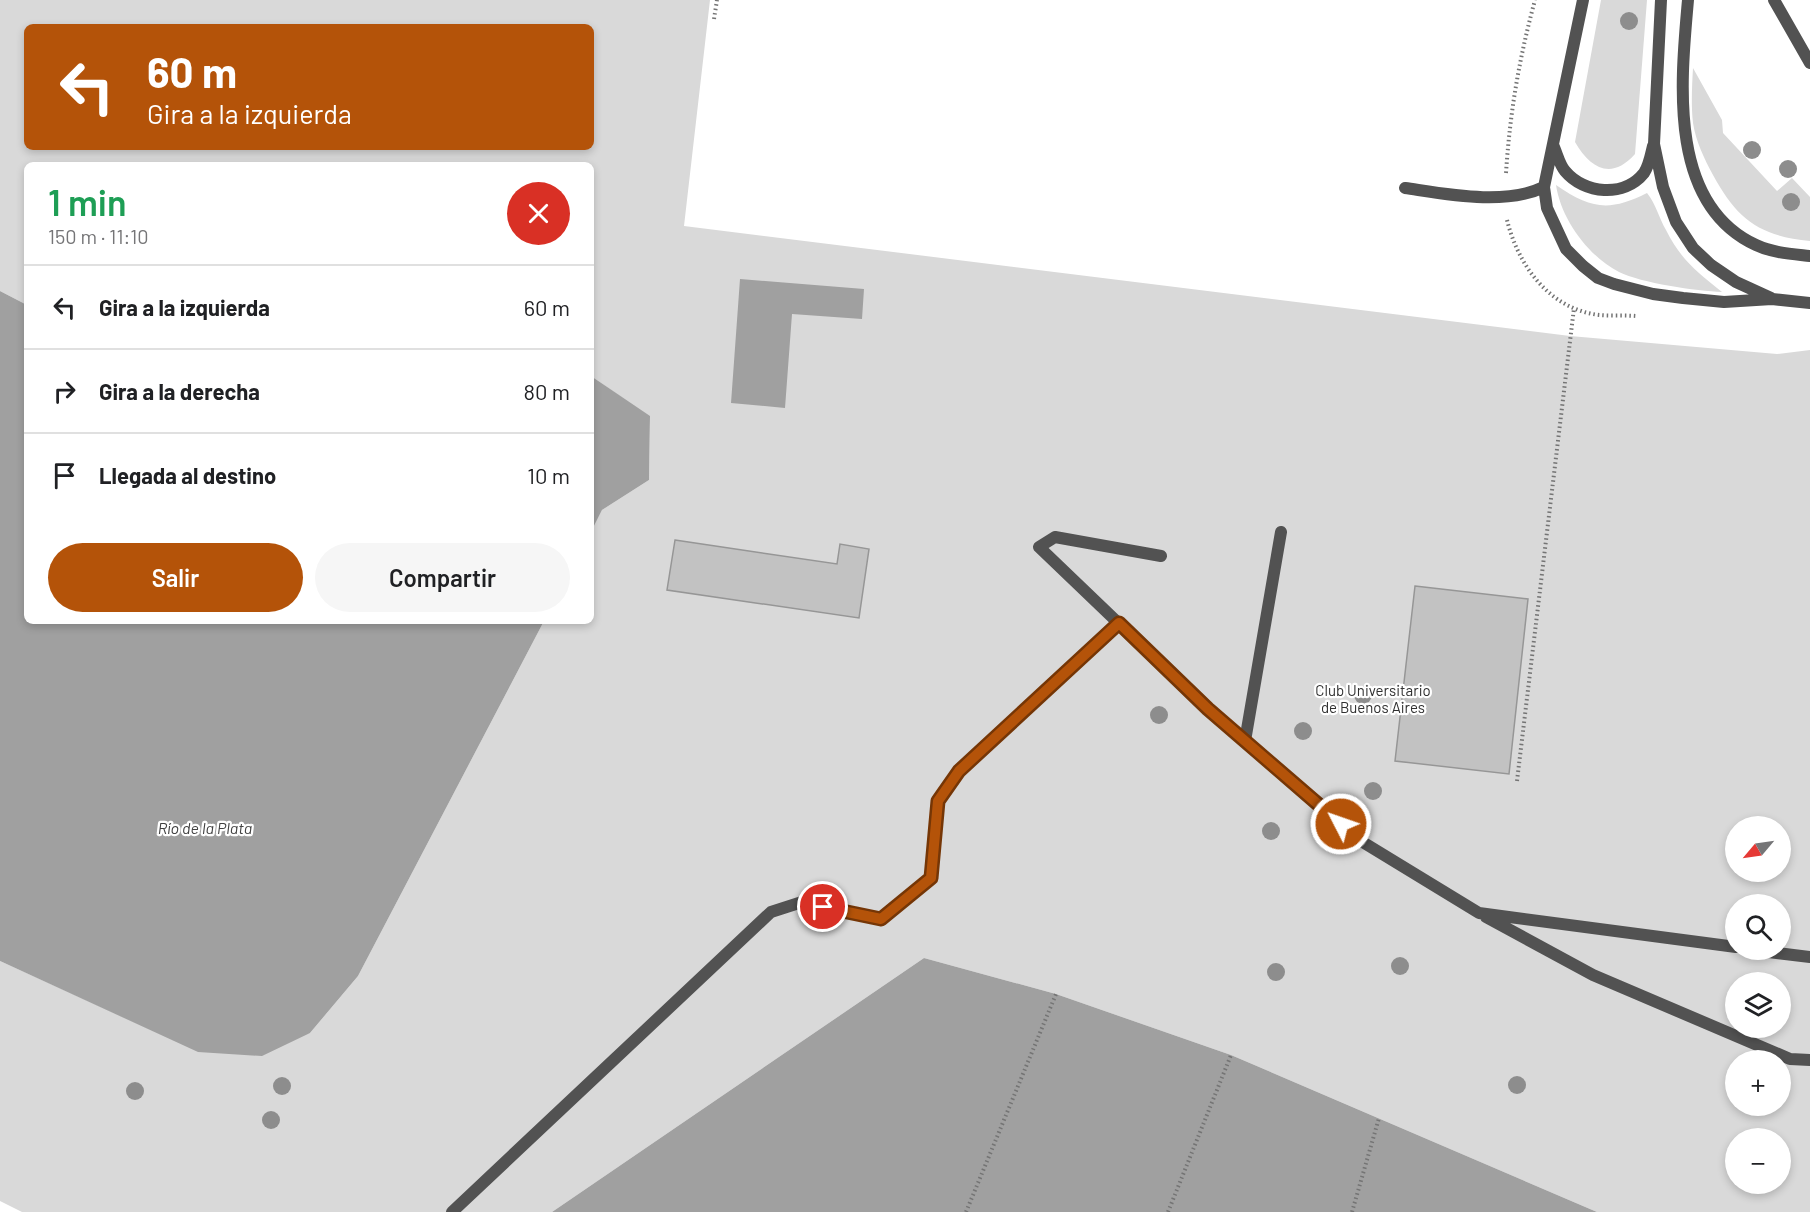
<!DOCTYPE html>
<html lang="es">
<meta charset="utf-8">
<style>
:root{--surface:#fff;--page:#f6f6f6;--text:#202124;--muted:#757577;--line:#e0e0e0;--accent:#b45309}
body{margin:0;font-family:Barlow,sans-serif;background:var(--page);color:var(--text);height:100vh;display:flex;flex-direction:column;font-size:22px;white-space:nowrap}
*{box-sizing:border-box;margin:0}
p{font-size:20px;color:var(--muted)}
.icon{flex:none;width:33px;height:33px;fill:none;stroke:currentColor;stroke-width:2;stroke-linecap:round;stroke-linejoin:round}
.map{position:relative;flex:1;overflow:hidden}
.side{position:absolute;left:24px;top:162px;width:570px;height:462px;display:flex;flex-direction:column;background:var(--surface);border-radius:9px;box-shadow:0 3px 9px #0003}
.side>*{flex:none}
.banner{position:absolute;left:24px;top:24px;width:570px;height:126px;border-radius:9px;box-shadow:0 3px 9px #0003;background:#b45309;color:#fff;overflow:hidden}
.needle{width:39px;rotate:241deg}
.fabs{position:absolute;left:1725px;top:816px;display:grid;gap:12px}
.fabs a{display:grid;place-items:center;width:66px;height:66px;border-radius:50%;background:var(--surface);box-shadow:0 3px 9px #0003;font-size:30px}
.pin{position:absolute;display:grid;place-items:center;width:51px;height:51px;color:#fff;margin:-26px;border:3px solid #fff;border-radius:50%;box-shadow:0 2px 6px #0007}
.me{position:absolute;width:66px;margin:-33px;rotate:311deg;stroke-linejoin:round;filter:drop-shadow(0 0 4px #0008)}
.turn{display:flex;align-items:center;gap:21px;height:126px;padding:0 24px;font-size:27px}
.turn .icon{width:78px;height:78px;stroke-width:2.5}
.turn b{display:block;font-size:42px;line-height:51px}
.round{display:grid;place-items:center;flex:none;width:63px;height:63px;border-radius:32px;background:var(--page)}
.head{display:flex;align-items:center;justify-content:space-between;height:102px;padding:0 24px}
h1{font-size:36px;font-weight:600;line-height:45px;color:#1e9e55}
.cta{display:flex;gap:12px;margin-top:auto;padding:12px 24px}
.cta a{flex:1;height:69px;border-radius:36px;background:var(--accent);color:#fff;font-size:24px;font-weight:600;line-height:69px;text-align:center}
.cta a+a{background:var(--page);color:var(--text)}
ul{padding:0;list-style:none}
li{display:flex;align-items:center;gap:18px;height:84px;padding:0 24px;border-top:2px solid var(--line)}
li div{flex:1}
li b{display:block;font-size:22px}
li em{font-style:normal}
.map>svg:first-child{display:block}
.green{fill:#d9d9d9;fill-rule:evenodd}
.water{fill:#a0a0a0}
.building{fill:#c2c2c2;stroke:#969696;stroke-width:1.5}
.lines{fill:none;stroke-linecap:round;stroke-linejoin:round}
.path{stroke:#747474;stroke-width:4;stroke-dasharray:1.5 3;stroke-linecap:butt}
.service{stroke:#525252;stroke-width:12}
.tree{fill:#8d8d8d}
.route-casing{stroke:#753606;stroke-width:15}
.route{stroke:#b45309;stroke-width:10}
.labels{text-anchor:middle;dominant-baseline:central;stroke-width:4.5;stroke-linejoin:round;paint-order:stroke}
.park-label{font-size:15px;fill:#303030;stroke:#fff}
.water-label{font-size:16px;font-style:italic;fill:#414141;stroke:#fff}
</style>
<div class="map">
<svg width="1810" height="1212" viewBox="0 0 1810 1212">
<rect width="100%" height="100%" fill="#fff"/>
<path class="green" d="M0,0H710L684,226L1570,336L1777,354L1810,350V1212H1597L1231,1055L1056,994L924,958L552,1212H22L0,1201V961L198,1051L310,1033L358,976L544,621H591V532L602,510L649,480L650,417L591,376V165H27V305L0,291ZM27,27H591V147H27ZM1736,826H1780V872H1736ZM1736,904H1780V950H1736ZM1736,982H1780V1028H1736ZM1736,1060H1780V1106H1736ZM1736,1138H1780V1184H1736Z
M1601,0H1647L1635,154C1611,181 1590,168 1575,142Z
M1693,68L1722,120L1723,133L1777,191L1792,178L1810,197V241C1759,236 1737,219 1713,175C1704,158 1696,142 1693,123C1691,105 1692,86 1693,68Z
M1556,185C1591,209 1609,212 1647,193C1656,204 1659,218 1666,230C1681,260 1697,272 1722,292C1697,291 1641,283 1619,272C1588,256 1561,219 1556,185Z"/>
<path class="water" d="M740,279L864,289L862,319L792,314L785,408L731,403Z
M0,291L27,305V621H544L358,976L310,1033L262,1056L198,1052L0,961Z
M591,376L650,416L649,480L602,510L591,532Z
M924,958L1056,994L1231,1055L1597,1212H552Z"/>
<path class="building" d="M675,540L837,564L840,544L869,549L859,618L667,590Z
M1415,586L1528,599L1509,774L1395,761Z"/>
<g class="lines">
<path class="path" d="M714,19L717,0
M1506,173C1510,112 1519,59 1535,0
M1507,220C1518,265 1549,309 1599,315C1611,316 1624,315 1636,316
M1517,781L1574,308
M966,1212L1056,994
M1168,1212L1231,1055
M1352,1212L1379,1118"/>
<path class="service" d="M1583,0L1544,187L1547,208L1566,249L1583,266L1598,278L1614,284L1653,294L1683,298L1724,302L1772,299L1810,303
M1661,0L1654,144L1663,187L1676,222L1693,248L1711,265L1736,282L1771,298
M1688,0C1681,80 1667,204 1756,245C1773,253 1792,254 1810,256
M1774,0L1810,63
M1553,145C1557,153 1559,164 1565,171C1584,194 1624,198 1644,173C1649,166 1651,154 1653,146
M1405,188C1446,194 1505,206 1544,187
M1161,556L1055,537L1039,547L1208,709L1356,838L1479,913L1736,947
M1245,741L1281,532
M1486,917L1593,975L1790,1059L1810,1060
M1752,950L1810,957
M452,1212L771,912L802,902L881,919L931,878L938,801L959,770L1119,623"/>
</g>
<g class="tree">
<circle cx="1629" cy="21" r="9"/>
<circle cx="1752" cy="150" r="9"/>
<circle cx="1788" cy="169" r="9"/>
<circle cx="1791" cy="202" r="9"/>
<circle cx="1363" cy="695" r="9"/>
<circle cx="1159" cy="715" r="9"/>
<circle cx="1303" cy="731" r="9"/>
<circle cx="1373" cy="791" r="9"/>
<circle cx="1271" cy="831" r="9"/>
<circle cx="1400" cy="966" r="9"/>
<circle cx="1276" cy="972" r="9"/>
<circle cx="1517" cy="1085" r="9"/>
<circle cx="282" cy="1086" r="9"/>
<circle cx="135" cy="1091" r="9"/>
<circle cx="271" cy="1120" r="9"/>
</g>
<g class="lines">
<g class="route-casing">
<path id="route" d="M823,907L881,919L931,878L938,801L959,771L1119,623L1208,709L1341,824"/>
</g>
<use href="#route" class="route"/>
</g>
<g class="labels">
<g class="park-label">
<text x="1373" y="690">Club Universitario<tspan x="1373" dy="17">de Buenos Aires</tspan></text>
</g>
<g class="water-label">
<text x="205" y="827">Río de la Plata</text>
</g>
</g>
</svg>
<div class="fabs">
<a><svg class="needle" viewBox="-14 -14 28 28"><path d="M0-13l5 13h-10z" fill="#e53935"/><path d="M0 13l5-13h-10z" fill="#757577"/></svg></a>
<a><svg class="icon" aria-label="search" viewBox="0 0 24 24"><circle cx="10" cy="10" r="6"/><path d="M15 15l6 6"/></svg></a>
<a><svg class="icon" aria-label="layers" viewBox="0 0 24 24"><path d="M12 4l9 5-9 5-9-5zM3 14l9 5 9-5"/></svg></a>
<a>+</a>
<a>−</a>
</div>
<div class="pin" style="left:823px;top:907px;background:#d93025"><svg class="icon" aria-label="arrive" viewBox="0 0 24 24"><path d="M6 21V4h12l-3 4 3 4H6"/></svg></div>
<svg class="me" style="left:1341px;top:824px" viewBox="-20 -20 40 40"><circle r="17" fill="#b45309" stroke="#fff" stroke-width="3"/><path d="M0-11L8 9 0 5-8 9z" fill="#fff"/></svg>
<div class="banner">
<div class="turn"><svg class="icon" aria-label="left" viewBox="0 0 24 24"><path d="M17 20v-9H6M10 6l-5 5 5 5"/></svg><div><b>60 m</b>Gira a la izquierda</div></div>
</div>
<section class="side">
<div class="head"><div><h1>1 min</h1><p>150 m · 11:10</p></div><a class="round" style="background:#d93025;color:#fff"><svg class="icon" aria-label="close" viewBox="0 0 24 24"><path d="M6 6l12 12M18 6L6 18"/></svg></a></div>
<ul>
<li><svg class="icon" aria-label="left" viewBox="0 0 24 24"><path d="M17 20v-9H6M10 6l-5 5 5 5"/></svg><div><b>Gira a la izquierda</b></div><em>60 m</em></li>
<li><svg class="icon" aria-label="right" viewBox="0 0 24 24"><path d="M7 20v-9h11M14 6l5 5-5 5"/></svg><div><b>Gira a la derecha</b></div><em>80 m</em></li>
<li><svg class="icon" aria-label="arrive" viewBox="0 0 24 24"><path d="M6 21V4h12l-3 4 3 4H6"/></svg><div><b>Llegada al destino</b></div><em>10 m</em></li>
</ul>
<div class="cta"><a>Salir</a><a>Compartir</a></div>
</section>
</div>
